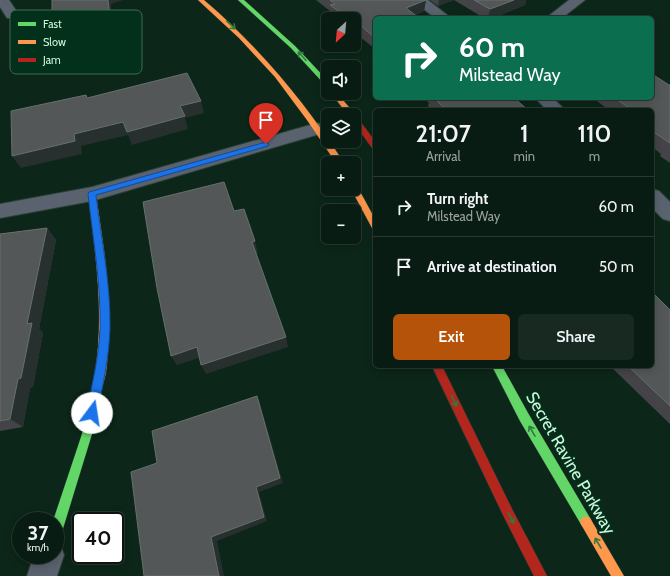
<!DOCTYPE html>
<meta charset="utf-8">
<style>
:root{--surface:#091c13;--page:#172921;--text:#f1f3f6;--muted:#99a1a0;--line:#293a33;--accent:#b45309}
body{margin:0;font-family:Cabin,sans-serif;background:var(--page);color:var(--text);height:100vh;display:flex;flex-direction:column;font-size:15px;white-space:nowrap}
*{box-sizing:border-box;margin:0}
p{font-size:13px;color:var(--muted)}
.icon{flex:none;width:22px;height:22px;fill:none;stroke:currentColor;stroke-width:2;stroke-linecap:round;stroke-linejoin:round}
.map{position:relative;flex:1;overflow:hidden}
.side{position:absolute;left:373px;top:108px;width:281px;height:260px;display:flex;flex-direction:column;background:var(--surface);border-radius:6px;box-shadow:0 2px 10px #0003,0 0 0 1px var(--line)}
.side>*{flex:none}
.guide{position:absolute;left:373px;top:16px;width:281px;height:84px;border-radius:6px;box-shadow:0 2px 10px #0003,0 0 0 1px var(--line);background:#0b6e4f;color:#fff;overflow:hidden}
.needle{width:26px;rotate:206deg}
.fabs{position:absolute;left:321px;top:12px;display:grid;gap:8px}
.fabs a{display:grid;place-items:center;width:40px;height:40px;border-radius:6px;background:var(--surface);box-shadow:0 2px 10px #0003,0 0 0 1px var(--line);font-size:20px}
.speed{position:absolute;left:12px;top:512px;display:flex;gap:8px;font-size:20px;font-weight:700;text-align:center}
.speed>*{display:grid;place-content:center;width:52px;height:52px;border-radius:50%;background:var(--surface);box-shadow:0 2px 10px #0003,0 0 0 1px var(--line);line-height:1}
.speed small{font-size:10px;font-weight:400}
.speed .limit{border:2px solid #111;border-radius:6px;background:#fff;color:#111}
.pin{position:absolute;display:grid;place-items:center;width:34px;height:34px;color:#fff;margin:-41px -17px;border-radius:50% 50% 50% 0;rotate:-45deg;box-shadow:0 0 4px #0007}
.pin .icon{rotate:45deg}
.me{position:absolute;width:44px;margin:-22px;rotate:14deg;stroke-linejoin:round;filter:drop-shadow(0 0 3px #0008)}
.turn{display:flex;align-items:center;gap:14px;height:84px;padding:0 20px;font-size:18px}
.turn .icon{width:52px;height:52px;stroke-width:2.5}
.turn b{display:block;font-size:28px;line-height:34px}
.eta{display:flex;justify-content:space-evenly;align-items:center;height:68px;text-align:center}
.eta b{font-size:24px;font-weight:600;line-height:28px}
.cta{display:flex;gap:8px;margin-top:auto;padding:8px 20px}
.cta a{flex:1;height:46px;border-radius:6px;background:var(--accent);color:#fff;font-size:16px;font-weight:600;line-height:46px;text-align:center}
.cta a+a{background:var(--page);color:var(--text)}
ul{padding:0;list-style:none}
li{display:flex;align-items:center;gap:12px;height:60px;padding:0 20px;border-top:1px solid var(--line)}
li div{flex:1}
li b{display:block;font-size:15px}
li em{font-style:normal}
.map>svg:first-child{display:block}
.lines{fill:none;stroke-linecap:round;stroke-linejoin:round}
.street-casing{stroke:#2a4134;stroke-width:2}
.fast-casing{stroke:#2a4134;stroke-width:1}
.slow-casing{stroke:#2a4134;stroke-width:1}
.jam-casing{stroke:#2a4134;stroke-width:1}
.street{fill:#59626e;fill-rule:evenodd}
.fast{fill:#63d668;fill-rule:evenodd}
.slow{fill:#ff974d;fill-rule:evenodd}
.jam{fill:#b3261e;fill-rule:evenodd}
.wall{fill:#444347}
.shaded-wall{fill:#27302e}
.building{fill:#535757;stroke:#66706c}
.oneway{stroke:#2e7b3d}
.route{fill:#1a73e8;stroke:#114b97}
.labels{text-anchor:middle;dominant-baseline:central;stroke-width:4;stroke-linejoin:round;paint-order:stroke}
.near-street-label{font-size:17px;fill:#d0f6dd;stroke:#02301a}
.key{fill:#02301a;stroke:#406b54;stroke-width:1}
.key-label{font-size:11px;fill:#d0f6dd}
</style>
<div class="map">
<svg width="670" height="576" viewBox="0 0 670 576">
<rect width="100%" height="100%" fill="#0c2619"/>
<g class="lines">
<g class="street-casing">
<path id="street" d="M0,0H9L19,15L17,18H7L0,7Z
M412,0H428L451,18H435Z
M569,0H585L562,18H546Z
M535,98H553L565,110H547Z
M317,123L323,125L326,129L323,133L92,201L0,218V204L92,187Z
M652,189L659,191L670,202V221L663,219L652,208Z
M55,542L60,544L64,555L57,576H27L34,555H55Z"/>
</g>
<g class="fast-casing">
<path id="fast" d="M238,0H244L295,46L328,81V87L326,86L291,48Z
M492,366H502L528,413L590,518L592,522L590,526L586,528L582,526L520,421Z
M99,375L103,377L104,380L92,434L61,535L59,539L55,541V521H53L82,434L94,380L95,377Z"/>
</g>
<g class="slow-casing">
<path id="slow" d="M198,0H204C259,47 306,103 344,163H336L307,120L275,77L239,38Z
M331,93H337L354,113V117V115H348Z
M354,185L357,186L375,219V229L372,228L351,189H354Z
M92,191L96,194C103,246 113,297 108,350C107,361 107,374 103,383L99,385L95,383L94,380C105,315 96,259 88,194Z
M586,516L590,518L624,576H611L582,526L580,522L582,518Z"/>
</g>
<g class="jam-casing">
<path id="jam" d="M354,116H356L375,141V148H372L354,123Z
M432,366H442L512,509L547,576H534L504,517Z"/>
</g>
<use href="#street" class="street"/>
<use href="#fast" class="fast"/>
<use href="#slow" class="slow"/>
<use href="#jam" class="jam"/>
</g>
<path class="wall" d="M316,0H426L424,11L415,15L375,18V49L359,36L358,37L354,34V19H334L330,16V11Z
M430,0H526L525,5L493,18H484L454,0L438,6Z
M670,85V163L660,156L661,154L652,147V110H609L593,98H652Z
M424,98H514L528,110H432L428,106L429,103Z
M47,228L56,240L39,329L43,333L33,387L30,388L23,427L0,431V234Z
M670,310V424L610,366H652Z"/>
<path class="shaded-wall" d="M108,0H123L111,4L114,36L56,45L52,35Z
M426,0L424,11L406,18V8Z
M439,0H454L438,6Z
M514,0H526L525,5L493,18H488L490,9Z
M360,25L359,36L358,37V26Z
M201,101L204,113L185,118L188,129L132,145L128,135L81,146L82,154L21,168L12,156L74,134Z
M47,228L56,240L39,329L43,333L33,387L30,388L23,427L10,419L18,379L27,324Z
M255,241L258,253L254,254L252,242Z
M286,337L288,347L206,374L201,365Z
M197,347L202,357L177,365L171,356Z
M257,396L260,404L283,483L259,492L267,521L217,541L224,576H219L211,537L256,487Z"/>
<path class="building" d="M52,0H108L111,27L52,35Z
M330,0H426L406,8L419,18H375V38L360,25L358,26L354,23V19H349L330,5L335,4Z
M474,0H514L490,9Z
M187,73L201,101L180,106L185,116L127,132L123,122L74,134L75,141L12,156L11,111L86,95L87,98Z
M652,74L669,85H670V143L652,131V110H632L615,98H652Z
M434,98H514L528,110H446Z
M224,182L234,211L244,209L255,241L252,242L286,337L201,365L197,347L171,356L157,288L143,202Z
M47,228L27,324L32,323L21,378L18,379L10,419L0,421V234Z
M652,292L670,310V406L628,366H652Z
M257,396L280,478L256,487L264,517L211,537L219,576H144L131,472L157,463L152,431Z"/>
<defs><path id="oneway-shaft" d="M-6 0H5M1.5-3L5.5 0L1.5 3" fill="none" stroke-width="1.6" stroke-linecap="round" stroke-linejoin="round"/></defs>
<g class="oneway">
<use href="#oneway-shaft" transform="translate(231 25) rotate(42)"/>
<use href="#oneway-shaft" transform="translate(302 56) rotate(-132)"/>
<use href="#oneway-shaft" transform="translate(454 401) rotate(65)"/>
<use href="#oneway-shaft" transform="translate(532 431) rotate(-120)"/>
<use href="#oneway-shaft" transform="translate(511 518) rotate(62)"/>
<use href="#oneway-shaft" transform="translate(598 543) rotate(-121)"/>
</g>
<path class="route" d="M266,142L269,144L268,146L96,195C101,239 111,284 110,329C109,357 103,385 97,413L95,417L92,418L88,417L86,413C92,385 99,357 100,328C101,284 93,238 88,194L89,192Z"/>
<g class="labels">
<g class="near-street-label">
<text transform="translate(571 463) rotate(60)">Secret Ravine Parkway</text>
</g>
</g>
<rect x="10" y="10" width="132" height="64" rx="6" class="key"/>
<rect x="18" y="22" width="18" height="4" fill="#63d668"/>
<rect x="18" y="40" width="18" height="4" fill="#ff974d"/>
<rect x="18" y="58" width="18" height="4" fill="#b3261e"/>
<g class="key-label">
<text x="43" y="28">Fast</text>
<text x="43" y="46">Slow</text>
<text x="43" y="64">Jam</text>
</g>
</svg>
<div class="fabs">
<a><svg class="needle" viewBox="-14 -14 28 28"><path d="M0-13l5 13h-10z" fill="#e53935"/><path d="M0 13l5-13h-10z" fill="#99a1a0"/></svg></a>
<a><svg class="icon" aria-label="sound" viewBox="0 0 24 24"><path d="M4 9h4l5-4v14l-5-4H4zM17 9q2 3 0 6"/></svg></a>
<a><svg class="icon" aria-label="layers" viewBox="0 0 24 24"><path d="M12 4l9 5-9 5-9-5zM3 14l9 5 9-5"/></svg></a>
<a>+</a>
<a>−</a>
</div>
<div class="speed"><div>37<small>km/h</small></div><div class="limit">40</div></div>
<div class="pin" style="left:266px;top:144px;background:#d93025"><svg class="icon" aria-label="arrive" viewBox="0 0 24 24"><path d="M6 21V4h12l-3 4 3 4H6"/></svg></div>
<svg class="me" style="left:92px;top:413px" viewBox="-20 -20 40 40"><circle r="19" fill="#fff"/><path d="M0-13L10 11 0 6-10 11z" fill="#1a73e8"/></svg>
<div class="guide">
<div class="turn"><svg class="icon" aria-label="right" viewBox="0 0 24 24"><path d="M7 20v-9h11M14 6l5 5-5 5"/></svg><div><b>60 m</b>Milstead Way</div></div>
</div>
<section class="side">
<div class="eta">
<div><b>21:07</b><p>Arrival</p></div>
<div><b>1</b><p>min</p></div>
<div><b>110</b><p>m</p></div>
</div>
<ul>
<li><svg class="icon" aria-label="right" viewBox="0 0 24 24"><path d="M7 20v-9h11M14 6l5 5-5 5"/></svg><div><b>Turn right</b><p>Milstead Way</p></div><em>60 m</em></li>
<li><svg class="icon" aria-label="arrive" viewBox="0 0 24 24"><path d="M6 21V4h12l-3 4 3 4H6"/></svg><div><b>Arrive at destination</b></div><em>50 m</em></li>
</ul>
<div class="cta"><a>Exit</a><a>Share</a></div>
</section>
</div>
